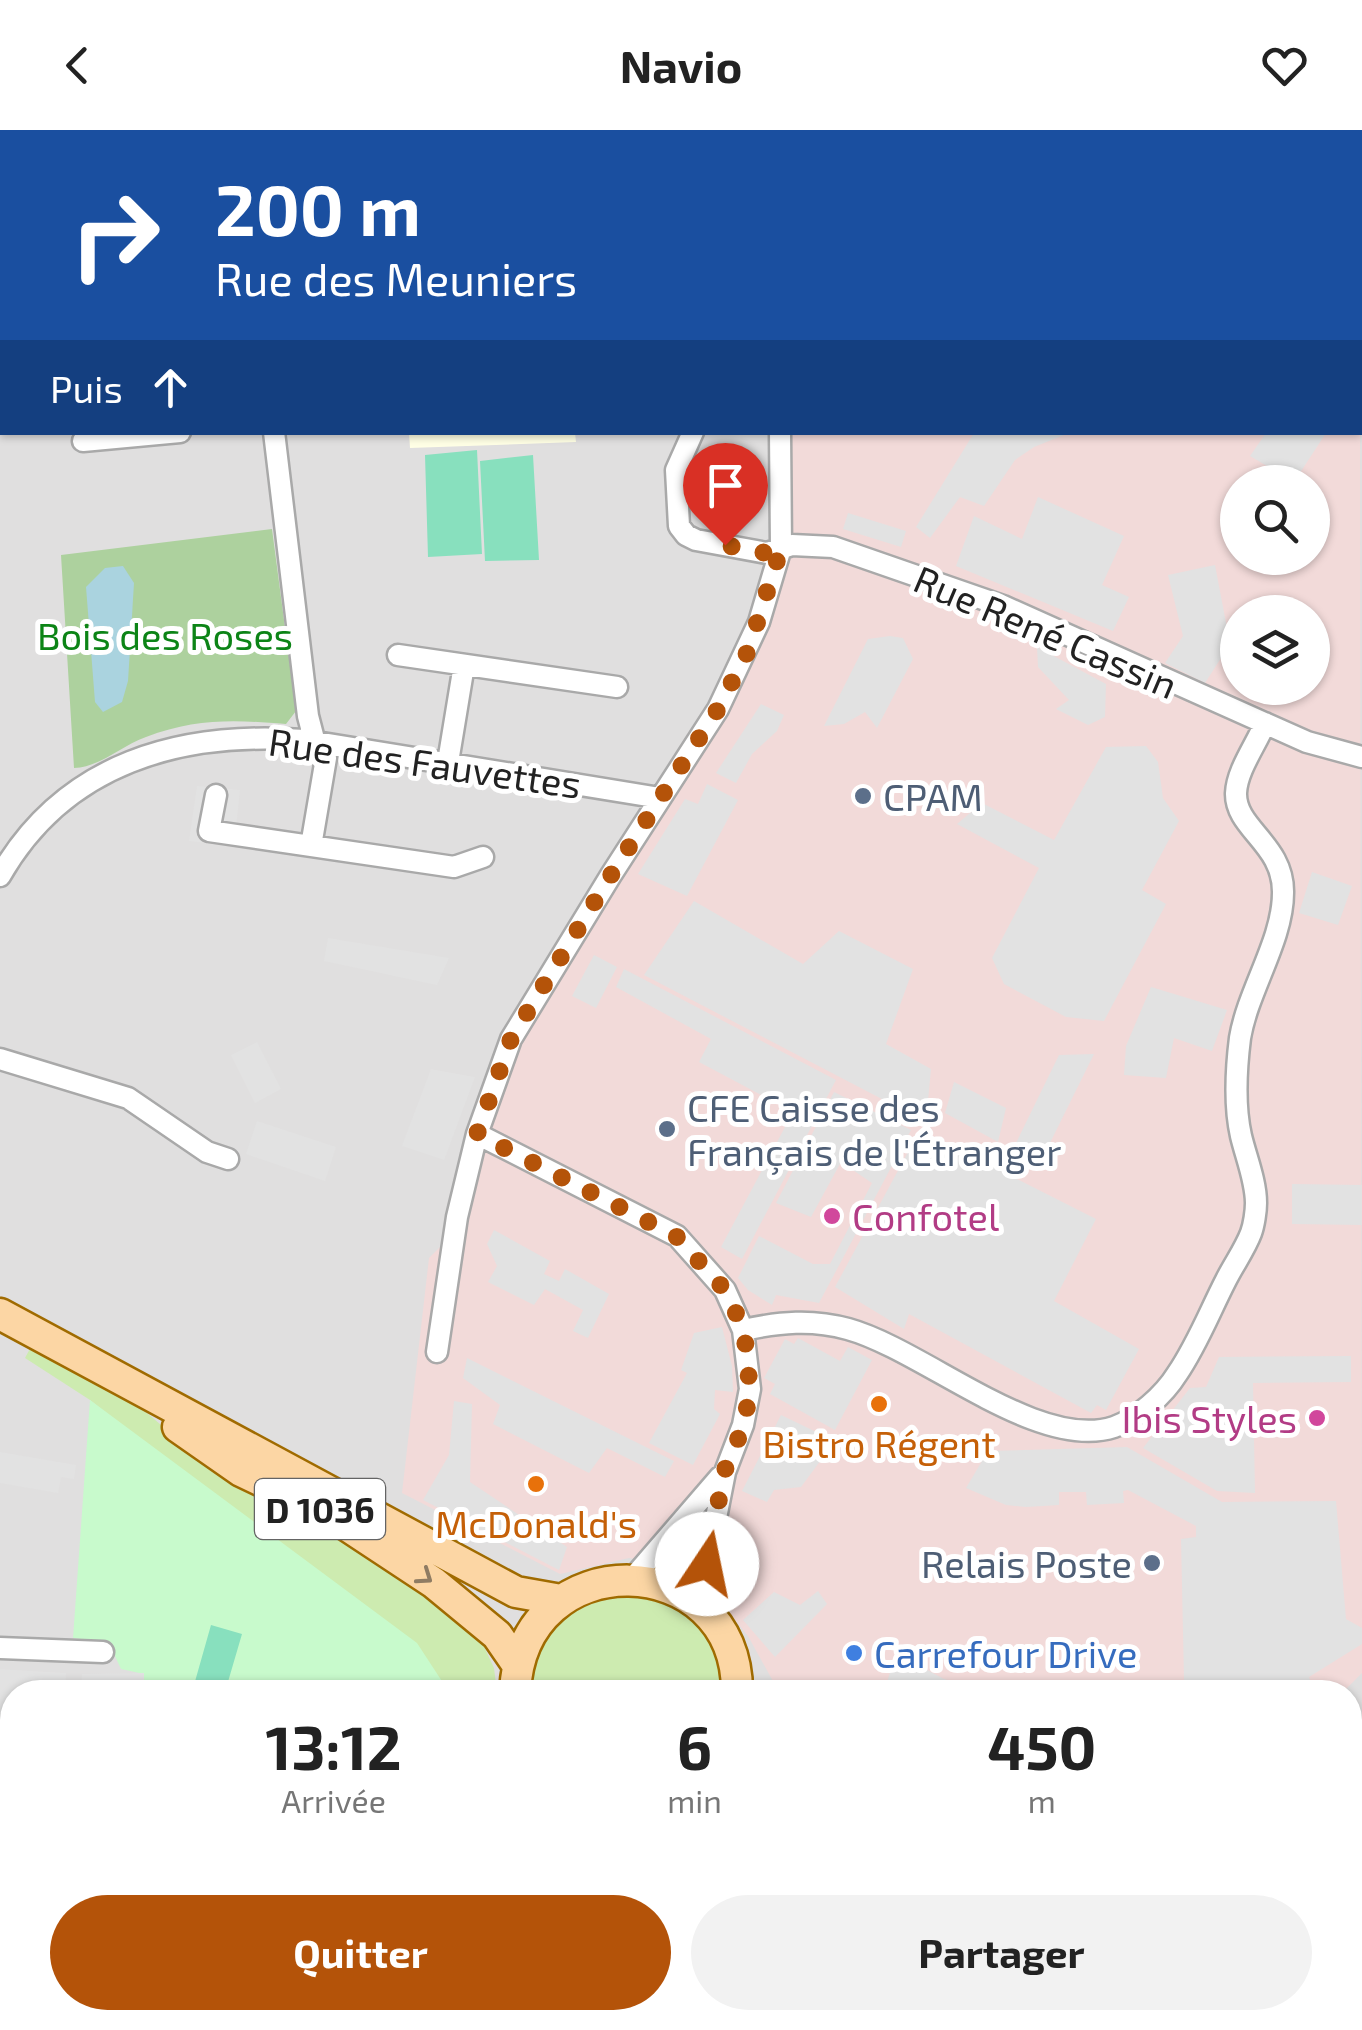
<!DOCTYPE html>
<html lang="fr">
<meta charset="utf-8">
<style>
:root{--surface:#fff;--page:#f2f2f2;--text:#222;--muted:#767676;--accent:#b45309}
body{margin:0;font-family:"Exo 2",sans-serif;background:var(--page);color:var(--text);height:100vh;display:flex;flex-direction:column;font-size:38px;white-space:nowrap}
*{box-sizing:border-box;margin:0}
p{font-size:32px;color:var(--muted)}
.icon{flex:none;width:55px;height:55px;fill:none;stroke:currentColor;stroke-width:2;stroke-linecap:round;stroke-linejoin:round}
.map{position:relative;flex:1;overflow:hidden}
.sheet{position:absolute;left:0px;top:1550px;width:1362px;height:350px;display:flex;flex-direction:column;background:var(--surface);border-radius:40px 40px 0 0;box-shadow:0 2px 8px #0004}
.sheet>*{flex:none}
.top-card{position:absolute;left:0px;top:0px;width:1362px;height:305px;box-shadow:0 2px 8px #0004;background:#1a4fa0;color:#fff;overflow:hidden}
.fabs{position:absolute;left:1220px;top:335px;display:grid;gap:20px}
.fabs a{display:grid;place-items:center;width:110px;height:110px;border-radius:50%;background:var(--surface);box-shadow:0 2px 8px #0004;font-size:50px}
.pin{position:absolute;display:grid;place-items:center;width:85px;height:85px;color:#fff;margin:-102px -42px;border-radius:50% 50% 50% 0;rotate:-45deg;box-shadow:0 0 10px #0007}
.pin .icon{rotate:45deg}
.me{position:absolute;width:110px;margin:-55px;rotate:11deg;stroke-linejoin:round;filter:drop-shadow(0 0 8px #0008)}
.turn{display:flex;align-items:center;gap:35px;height:210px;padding:0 50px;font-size:45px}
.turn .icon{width:130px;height:130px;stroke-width:2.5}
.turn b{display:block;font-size:70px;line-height:85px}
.then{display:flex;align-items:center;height:95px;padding:0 50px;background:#0003;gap:20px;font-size:38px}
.eta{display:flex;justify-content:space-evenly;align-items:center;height:170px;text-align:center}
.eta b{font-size:60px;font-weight:700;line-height:70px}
.cta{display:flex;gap:20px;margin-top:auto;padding:20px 50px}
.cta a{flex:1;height:115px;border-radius:60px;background:var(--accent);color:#fff;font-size:40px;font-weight:700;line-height:115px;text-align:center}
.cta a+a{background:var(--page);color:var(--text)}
header{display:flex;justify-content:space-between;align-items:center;height:130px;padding:0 50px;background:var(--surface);font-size:45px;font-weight:700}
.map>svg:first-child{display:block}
.residential{fill:#e0dfdf;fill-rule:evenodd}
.commercial{fill:#f2dad9;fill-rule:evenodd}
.education{fill:#ffffe5}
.farmland{fill:#eef0d5}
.grass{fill:#cdebb0}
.forest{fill:#add19e}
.park{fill:#c8facc}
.pitch{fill:#88e0be}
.parking{fill:#e2e2e2}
.water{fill:#aad3df}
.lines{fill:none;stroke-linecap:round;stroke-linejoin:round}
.minor-casing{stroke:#a9a9a9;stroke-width:25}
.primary-casing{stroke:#a06b00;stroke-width:35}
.minor{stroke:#fff;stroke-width:20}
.primary{stroke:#fcd6a4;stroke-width:30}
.oneway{stroke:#8f7c63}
.route{stroke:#b45309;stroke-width:18;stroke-dasharray:0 32.4}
.service-dot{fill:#5c6f8a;stroke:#fff;stroke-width:4}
.hotel-dot{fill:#d1479c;stroke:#fff;stroke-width:4}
.food-dot{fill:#e8710a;stroke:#fff;stroke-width:4}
.shop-dot{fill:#3f7fe0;stroke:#fff;stroke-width:4}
.labels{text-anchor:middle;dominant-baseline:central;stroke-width:10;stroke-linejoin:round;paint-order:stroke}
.shield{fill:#fff;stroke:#646464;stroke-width:2.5}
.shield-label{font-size:35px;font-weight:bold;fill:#222}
.street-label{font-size:38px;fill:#222;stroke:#fff}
.park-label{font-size:38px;fill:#0c8416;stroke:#fff}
.service-label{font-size:38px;fill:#4e5e75;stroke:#fff;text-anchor:start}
.hotel-label{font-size:38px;fill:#b23c85;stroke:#fff;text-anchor:start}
.food-label{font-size:38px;fill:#c56008;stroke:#fff}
.shop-label{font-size:38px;fill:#366cbe;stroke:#fff;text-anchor:start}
</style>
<header><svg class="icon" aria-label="back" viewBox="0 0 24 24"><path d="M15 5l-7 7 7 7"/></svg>Navio<svg class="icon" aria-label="heart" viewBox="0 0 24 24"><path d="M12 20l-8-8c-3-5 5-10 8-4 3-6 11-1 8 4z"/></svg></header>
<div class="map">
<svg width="1362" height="1900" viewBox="0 0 1362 1900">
<rect width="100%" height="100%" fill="#f2efe9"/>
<path class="residential" d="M0,0H1362V1750H1350V1562H12V1796L0,1798ZM2,2H1360V302H2ZM1238,352H1312V428H1238ZM1238,482H1312V558H1238Z"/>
<path class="commercial" d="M1360,278L1362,1543L1343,1562H779L748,1506L723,1475L677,1442L656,1433L629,1428L560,1444L402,1363L429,1128L446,1111L495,924L544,835L706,580L736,522L774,423L771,303L1360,302ZM1238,352H1312V428H1238ZM1238,482H1312V558H1238Z"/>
<path class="education" d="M409,303H575L576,312L410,318Z"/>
<path class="farmland" d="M12,1796V1888H1350V1835L1362,1843V1900H0V1798Z"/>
<path class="grass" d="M33,1213L147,1283L174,1306L321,1392L439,1475L482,1512L494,1538L497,1562H449L448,1558L90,1270L25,1228Z
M649,1464C708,1497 708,1496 725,1562H526C527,1522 555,1480 594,1466C609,1461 633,1464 649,1464Z"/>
<path class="forest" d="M272,399L296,581L286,594C235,590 196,588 146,607C121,616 100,637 74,638L61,425Z"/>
<path class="park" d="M90,1270L417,1513L449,1562H144V1544L121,1539L109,1513L73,1508Z"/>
<path class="pitch" d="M477,320L482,424L428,427L425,325Z
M533,325L539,430L485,431L480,331Z
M211,1495L242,1504L225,1562L194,1555Z"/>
<path class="parking" d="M974,303H1069L1034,317L1015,330L984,376L960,367L930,408L916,397Z
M1266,303V302L1326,303L1294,352L1250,326Z
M1038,367L1124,406L1102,455L1129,467L1113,501L956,436L974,386L1022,409Z
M848,383L906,401L901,417L843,399Z
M1215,435L1230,514L1205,553L1165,533L1183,506L1168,445Z
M890,506L903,508L913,529L877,598L865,582L844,594L824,596L868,509Z
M1037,517L1106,554L1105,587L1088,595L1056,579L1069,570L1038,537Z
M761,574L784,585L777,601L752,624L736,653L716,643Z
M1146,616L1158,632L1163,668L1179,691L1142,760L1166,774L1104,891L1066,887L1004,854L992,828L1039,738L957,694L982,673L1054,710L1106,617Z
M707,654L738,670L687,766L638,744L685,669L698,674Z
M197,656L240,660L234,716L189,711Z
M1312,742L1352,756L1338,795L1299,783Z
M694,771L803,834L839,801L913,839L886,914L931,939L926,992L644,845Z
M328,808L449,828L437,855L324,831Z
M594,825L617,837L596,878L572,866Z
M624,839L836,950L742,1129L721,1117L793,982L699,932L711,909L616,857Z
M1151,857L1227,880L1212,921L1174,908L1166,948L1124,945L1126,916Z
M257,912L281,959L255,973L231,925Z
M1094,924L1047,1019L1015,1015L1059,925Z
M431,939L475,947L444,1030L402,1016Z
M954,952L1006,978L998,1012L945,983Z
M834,962L911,1000L819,1173L776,1165L772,1175L748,1160L738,1148L759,1106L813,1134H830L872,1053L841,1032L811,1087L776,1073Z
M257,991L336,1017L325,1051L246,1024Z
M920,1000L1096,1089L1054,1171L1139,1219L1106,1280L1097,1275L1091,1283L909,1184L904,1199L835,1157Z
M1292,1054L1362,1055V1095L1292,1094Z
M494,1100L550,1131L544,1144L559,1151L565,1139L609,1164L588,1208L573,1201L583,1180L545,1159L534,1175L488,1152L497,1136L487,1114Z
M722,1197L732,1236L733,1262L715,1260L714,1279L720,1284L693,1335L649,1313L687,1243L681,1240L694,1203Z
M798,1208L840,1231L848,1217L872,1230L835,1300L770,1264L775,1254L764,1248L785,1209L794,1214Z
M1351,1226V1252L1253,1253L1255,1363L1217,1361L1143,1318L1190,1258L1206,1257L1219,1227Z
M467,1228L674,1331L665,1347L607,1318L589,1343L493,1294L500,1275L463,1248Z
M454,1271L472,1274L470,1352L567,1417L559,1440L423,1370L449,1325Z
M781,1285L835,1311L801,1357L774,1360L767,1372L742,1361Z
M1127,1317L1222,1372L1336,1371L1346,1489L1362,1498V1514L1309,1547L1314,1562H884L892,1536L901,1526L944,1549L980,1559L1044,1561L1184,1550L1181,1409L1196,1407V1396L1128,1360L1123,1361L1124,1373L1087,1375L1086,1362H1059V1375L1026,1377L1006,1375L966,1358L988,1321Z
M0,1322L76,1335L74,1349L61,1347L58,1363L0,1353Z
M818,1461L827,1474L775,1527L743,1490L774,1462L800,1475Z
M0,1539L66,1543L65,1562H12V1584L0,1583Z
M144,1543V1562H81L82,1544Z"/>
<path class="water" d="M123,436L134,453L128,551L122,572L103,582L95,572L86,457L105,438Z"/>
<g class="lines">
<g class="minor-casing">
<path id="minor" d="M237,0V2
M675,0V2
M1043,0L1045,2
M785,2V0
M0,148L2,147
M1360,282L1362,284
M274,302L308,586L315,613L326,628L311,716
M693,302L676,340L679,396L686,405L696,410L767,423L792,415L833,417L1003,476L1307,612L1362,627
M83,311L180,302
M398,525L617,557
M448,632L464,535
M216,665L209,701L454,737L483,727
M0,746C65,632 181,601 304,610L660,668
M0,929L128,968L207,1022L228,1029
M477,1004L677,1106L725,1160L743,1200L750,1259L743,1295L725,1342L707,1434V1484
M743,1200C780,1192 812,1189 848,1199C924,1220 1038,1322 1114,1297C1137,1289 1164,1265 1177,1244C1197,1215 1210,1181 1226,1150C1234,1134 1245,1119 1251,1103C1254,1095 1256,1081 1256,1073C1256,1051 1246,1027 1241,1006C1234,975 1236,940 1240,908C1248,860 1283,810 1283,763C1284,714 1235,699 1236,663C1237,640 1256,615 1265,593
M437,1222L457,1087L477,1004L511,909L611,745L718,579L759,492L781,418L780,302
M632,1449L720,1347
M0,1518L103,1522"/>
</g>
<g class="primary-casing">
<path id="primary" d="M0,1184L516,1462L561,1470
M178,1297L241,1341L325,1381L434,1453L497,1505L517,1534
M515,1562C522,1410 738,1417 737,1562
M1350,1646L1362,1638
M1350,1676L1362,1666
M1350,1762L1362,1771
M0,1796L12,1794"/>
</g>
<use href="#minor" class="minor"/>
<use href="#primary" class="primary"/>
</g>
<defs><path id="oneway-chevron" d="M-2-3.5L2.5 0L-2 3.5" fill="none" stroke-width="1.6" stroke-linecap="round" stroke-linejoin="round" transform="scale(2.5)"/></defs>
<use class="oneway" href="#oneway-chevron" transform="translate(425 1447) rotate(35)"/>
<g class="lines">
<path class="route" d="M707,1434L724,1342L744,1295L750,1259L744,1200L725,1160L676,1106L477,1004L511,909L611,745L718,579L748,521L781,418L766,423L725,415"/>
</g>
<g class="service-dot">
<circle cx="863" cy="666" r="10"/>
<circle cx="667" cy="999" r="10"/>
<circle cx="1152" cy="1433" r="10"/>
</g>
<g class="hotel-dot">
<circle cx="832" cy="1086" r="10"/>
<circle cx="1317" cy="1288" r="10"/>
</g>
<g class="food-dot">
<circle cx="879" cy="1274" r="10"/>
<circle cx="536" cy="1354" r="10"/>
</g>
<circle class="shop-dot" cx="854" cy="1523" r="10"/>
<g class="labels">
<rect class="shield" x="255" y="1349" width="130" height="60" rx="8"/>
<g class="shield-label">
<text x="320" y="1379">D 1036</text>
</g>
<g class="street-label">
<text transform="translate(1046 501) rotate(23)">Rue René Cassin</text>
<text transform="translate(425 632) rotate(8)">Rue des Fauvettes</text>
</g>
<g class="park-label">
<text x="165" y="505">Bois des Roses</text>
</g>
<g class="service-label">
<text x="883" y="666">CPAM</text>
<text x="687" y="977">CFE Caisse des<tspan x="687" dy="44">Français de l'Étranger</tspan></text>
<text x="1132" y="1433" text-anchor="end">Relais Poste</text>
</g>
<g class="hotel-label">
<text x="852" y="1086">Confotel</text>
<text x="1297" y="1288" text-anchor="end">Ibis Styles</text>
</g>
<g class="food-label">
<text x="879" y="1313">Bistro Régent</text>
<text x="536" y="1393">McDonald's</text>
</g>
<g class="shop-label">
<text x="874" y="1523">Carrefour Drive</text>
</g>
</g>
</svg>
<div class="fabs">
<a><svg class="icon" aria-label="search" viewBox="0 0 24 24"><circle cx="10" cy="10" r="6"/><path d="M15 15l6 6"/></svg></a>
<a><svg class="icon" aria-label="layers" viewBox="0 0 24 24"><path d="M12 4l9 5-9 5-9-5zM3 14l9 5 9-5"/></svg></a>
</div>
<div class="pin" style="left:725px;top:415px;background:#d93025"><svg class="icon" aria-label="arrive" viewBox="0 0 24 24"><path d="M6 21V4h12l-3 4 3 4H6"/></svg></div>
<svg class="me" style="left:707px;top:1434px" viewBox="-20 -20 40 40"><circle r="19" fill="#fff"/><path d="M0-13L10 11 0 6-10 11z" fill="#b45309"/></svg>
<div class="top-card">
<div class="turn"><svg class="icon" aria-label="right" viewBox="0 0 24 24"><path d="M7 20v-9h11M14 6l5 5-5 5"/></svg><div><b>200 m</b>Rue des Meuniers</div></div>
<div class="then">Puis<svg class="icon" aria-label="ahead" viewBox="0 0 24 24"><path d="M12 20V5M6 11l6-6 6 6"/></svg></div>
</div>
<section class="sheet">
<div class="eta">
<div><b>13:12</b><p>Arrivée</p></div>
<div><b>6</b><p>min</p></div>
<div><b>450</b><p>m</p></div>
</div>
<div class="cta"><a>Quitter</a><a>Partager</a></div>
</section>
</div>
